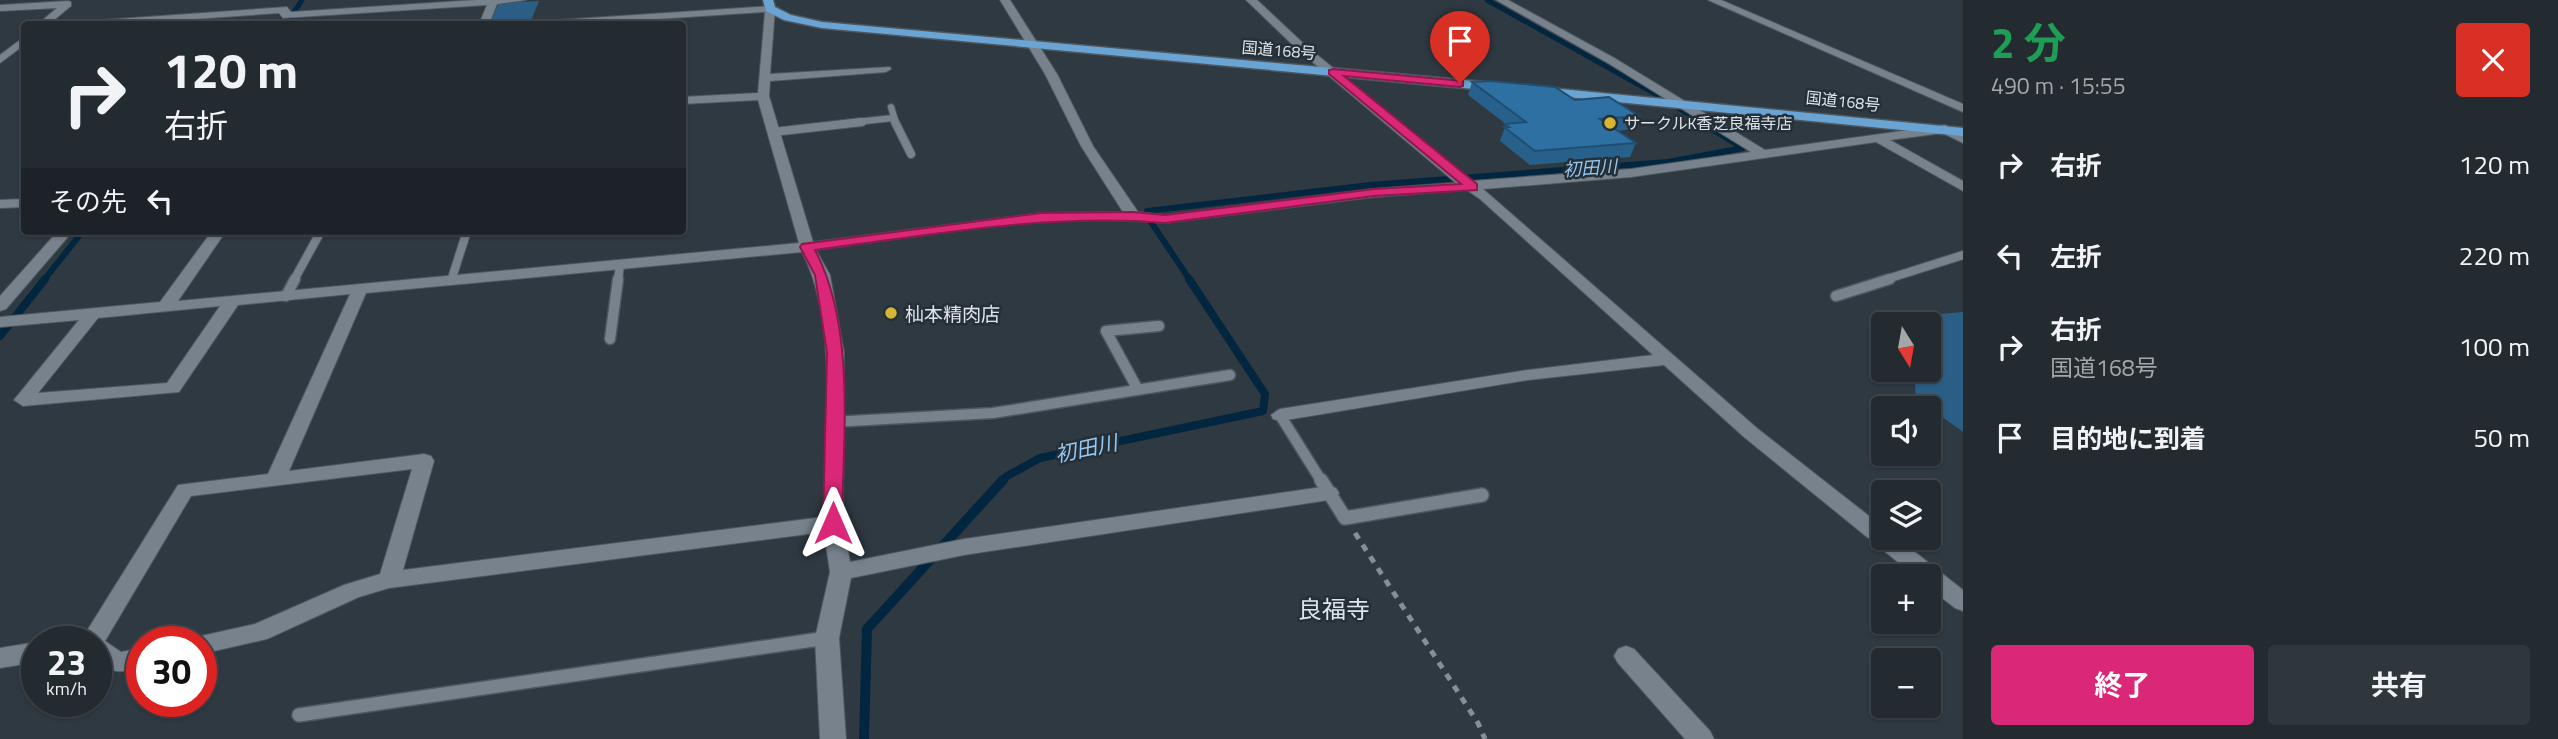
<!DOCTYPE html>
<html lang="ja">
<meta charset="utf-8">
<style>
:root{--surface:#232b31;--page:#2f373d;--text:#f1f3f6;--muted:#a3a7ab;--line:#40474d;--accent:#db2777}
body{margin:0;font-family:"Titillium Web","Noto Sans JP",sans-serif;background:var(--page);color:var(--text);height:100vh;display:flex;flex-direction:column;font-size:26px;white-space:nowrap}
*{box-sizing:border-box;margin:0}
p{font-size:23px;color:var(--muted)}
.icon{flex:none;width:38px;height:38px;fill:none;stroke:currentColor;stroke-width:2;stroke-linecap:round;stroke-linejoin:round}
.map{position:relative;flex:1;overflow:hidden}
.side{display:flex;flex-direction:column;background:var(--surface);width:595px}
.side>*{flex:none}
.top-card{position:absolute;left:21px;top:21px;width:665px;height:214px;border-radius:7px;box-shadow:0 2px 5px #0004,0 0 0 2px var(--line);background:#232b31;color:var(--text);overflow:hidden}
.needle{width:46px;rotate:169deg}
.tools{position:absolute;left:1871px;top:312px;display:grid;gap:14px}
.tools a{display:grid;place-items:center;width:70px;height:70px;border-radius:7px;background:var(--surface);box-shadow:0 2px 5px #0004,0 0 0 2px var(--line);font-size:35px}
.speed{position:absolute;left:21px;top:626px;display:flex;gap:14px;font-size:35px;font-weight:700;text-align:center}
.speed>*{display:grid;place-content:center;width:91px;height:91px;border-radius:50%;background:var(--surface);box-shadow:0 2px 5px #0004,0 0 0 2px var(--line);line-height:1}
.speed small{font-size:18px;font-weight:400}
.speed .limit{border:10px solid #d22;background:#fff;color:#111}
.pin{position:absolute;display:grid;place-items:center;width:60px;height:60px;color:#fff;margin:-72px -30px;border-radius:50% 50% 50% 0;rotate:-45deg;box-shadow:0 0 7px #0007}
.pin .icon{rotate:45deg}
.me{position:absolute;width:77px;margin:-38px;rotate:0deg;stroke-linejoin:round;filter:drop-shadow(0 0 5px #0008)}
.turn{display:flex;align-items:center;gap:24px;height:147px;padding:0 28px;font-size:32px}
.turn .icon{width:91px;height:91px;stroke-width:2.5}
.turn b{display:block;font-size:49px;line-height:60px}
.then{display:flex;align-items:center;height:66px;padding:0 28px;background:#0003;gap:14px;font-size:26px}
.round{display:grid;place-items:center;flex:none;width:74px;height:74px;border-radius:7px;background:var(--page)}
.summary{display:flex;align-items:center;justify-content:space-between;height:119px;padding:0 28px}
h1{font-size:42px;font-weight:700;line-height:52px;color:#1e9e55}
.primary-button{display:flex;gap:14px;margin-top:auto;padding:14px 28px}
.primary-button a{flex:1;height:80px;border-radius:7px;background:var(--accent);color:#fff;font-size:28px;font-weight:700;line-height:80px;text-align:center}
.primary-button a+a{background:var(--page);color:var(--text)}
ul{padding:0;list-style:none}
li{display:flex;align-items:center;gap:21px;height:91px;padding:0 28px}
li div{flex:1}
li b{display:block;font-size:26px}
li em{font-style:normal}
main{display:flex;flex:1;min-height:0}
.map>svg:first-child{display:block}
.green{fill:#2b5e84}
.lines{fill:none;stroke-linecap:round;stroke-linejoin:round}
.stream-far3{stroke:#02263f;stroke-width:5}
.stream-far2{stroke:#02263f;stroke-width:6}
.stream-far1{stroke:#02263f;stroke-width:8}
.stream{stroke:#02263f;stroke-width:10}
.service-far3-casing{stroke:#4e575e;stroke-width:8}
.service-far2-casing{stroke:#4e575e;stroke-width:10}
.service-far1-casing{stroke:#4e575e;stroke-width:13}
.service-casing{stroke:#4e575e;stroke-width:16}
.minor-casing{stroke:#4e575e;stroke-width:2}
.trunk-casing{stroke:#4e575e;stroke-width:3}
.path{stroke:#878f96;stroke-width:5;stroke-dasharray:7 7;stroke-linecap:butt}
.service-far3{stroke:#77828c;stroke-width:6}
.service-far2{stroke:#77828c;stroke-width:8}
.service-far1{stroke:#77828c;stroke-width:10}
.service{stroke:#77828c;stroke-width:13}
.minor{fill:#77828c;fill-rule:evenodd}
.trunk{fill:#6aa4d4;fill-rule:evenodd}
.wall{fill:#27608a}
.building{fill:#2d70a1;stroke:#204e71;stroke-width:2}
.route{fill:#db2777;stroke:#8e194d;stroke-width:2}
.poi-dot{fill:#d5b534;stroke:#252f37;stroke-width:2.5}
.labels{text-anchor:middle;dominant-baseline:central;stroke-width:5;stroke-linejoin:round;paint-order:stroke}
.far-street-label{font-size:16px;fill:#dee4ea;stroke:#252f37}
.far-poi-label{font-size:16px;fill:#dee4ea;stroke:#252f37;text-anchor:start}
.far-water-label{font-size:18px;font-style:italic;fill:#95c7f1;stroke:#252f37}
.poi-label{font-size:19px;fill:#dee4ea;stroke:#252f37;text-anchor:start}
.water-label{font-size:21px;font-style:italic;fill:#95c7f1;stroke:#252f37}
.near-neighbourhood-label{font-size:24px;fill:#dee4ea;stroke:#252f37}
</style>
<main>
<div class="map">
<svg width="1963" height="739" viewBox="0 0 1963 739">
<rect width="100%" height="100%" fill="#2f3941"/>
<path class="green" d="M539,1L530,23L489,24L499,3Z
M1963,312V432L1916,398L1914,369H1928V324H1887L1883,319Z"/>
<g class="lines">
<path class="stream-far3" d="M1487,0L1659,96
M286,24L302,0
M1675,106L1703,123"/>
<path class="stream-far2" d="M1147,211L1370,185L1668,162L1743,148L1700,122
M1151,222L1190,280
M44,280L83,231"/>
<path class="stream-far1" d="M0,336L45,279
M1002,482L1007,476L1040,458L1263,411L1265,394L1189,279"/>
<path class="stream" d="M864,739L867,629L1003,480"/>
<g class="service-far3-casing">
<path id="service-far3" d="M891,107L896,123
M847,123L893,118"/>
</g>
<g class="service-far2-casing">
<path id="service-far2" d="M895,122L911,154
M773,132L862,122
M0,204L24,203
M452,278L467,231
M294,280L321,231
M618,280L620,265
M1884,280L1963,255"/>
</g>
<g class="service-far1-casing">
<path id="service-far1" d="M286,296L295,279
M1836,296L1890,279
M610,339L618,279
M1137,388L1106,331L1159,326
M1280,415L1322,482
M832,422L993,413L1230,375"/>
</g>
<g class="service-casing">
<path id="service" d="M1321,480L1345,518L1482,495
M299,715L827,638"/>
</g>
<g class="minor-casing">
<path id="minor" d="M476,0H526L497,4L489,24H479L487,5L283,18L279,13L124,24H84L89,21L287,7L291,12Z
M1000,0H1010L1057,74L1093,146L1138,212L1165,215L1374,189L1456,183L1297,49L1246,0H1257L1305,45L1472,181L1631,169L1751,152L1608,63L1496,0H1508L1616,59L1765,150L1945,125L1963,134V143L1943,133L1890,140L1963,181V191L1876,142L1631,177L1483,189L1758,429L1883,527V537H1896L1963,590V611L1955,608L1928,587V576H1915L1744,437L1664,365L1528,380L1280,421L1273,419L1271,415L1280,409L1528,370L1653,355L1480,199L1467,190L1374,197L1165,223C1048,212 932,235 816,250L830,275L844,353L843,523L850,562L964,539L1329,486L1336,488L1339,493L1336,498L1329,500L964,555L851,578L839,638L846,739H820L815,638L830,572L824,532L389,588L359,597L267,639L201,654V642H191L193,638L201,636L255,624L344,585L380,574L412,469L191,496L105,641L121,652L142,648V668C119,672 115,675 96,660V642H80L178,485L268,474L350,294L238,305L179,392L23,406L14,400L79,320L0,327V317L160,302L212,231H226L178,301L799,243L758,100L682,104V97L758,93L765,12L581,24H539L544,21L770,6L775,9L770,74L890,67L891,69L886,72L770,81L769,96L813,242L1041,213L1123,212L1081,146L1045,74ZM802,252C839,323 825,437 823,517L403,570L434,461L431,456L424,454L289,471L366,293ZM220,306L167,383L38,393L98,318Z
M1708,0H1721L1963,104V112Z
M68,1L71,2V6L49,24H38L57,8L0,11V5Z
M24,37V45L0,63V55Z
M58,231H73L6,309L0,311V296Z
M37,642V662L0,668V648Z
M1626,646L1634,649L1710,731L1714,739H1685L1618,663L1614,656L1618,649Z"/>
</g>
<g class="trunk-casing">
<path id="trunk" d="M763,0H773L775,7L791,15L822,22L1496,83L1502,87L1496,91L822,28L784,20L766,11Z
M1540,87L1963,128V136L1536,94V88Z"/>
</g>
<path class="path" d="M1355,533L1478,723L1485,739"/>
<use href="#service-far3" class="service-far3"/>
<use href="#service-far2" class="service-far2"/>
<use href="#service-far1" class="service-far1"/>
<use href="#service" class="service"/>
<use href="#minor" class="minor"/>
<use href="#trunk" class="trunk"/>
</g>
<path class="wall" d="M1472,82L1575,100L1639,116L1634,129L1617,131L1636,143L1630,157L1530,165L1500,141L1506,124L1468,95Z"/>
<path class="building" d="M1491,81L1555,87L1575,100L1609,97L1639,116L1600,119L1636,143L1535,151L1504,127H1509L1505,124L1526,122L1472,82Z"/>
<path class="route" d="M1333,69L1463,81V86L1460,87L1344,76L1477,184V190L1374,196L1165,223C1048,213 932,235 815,250C856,328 843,436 842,523L840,528H826L823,523L827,353L815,275L800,247L802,244L1041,213L1133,212L1165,215L1374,189L1461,184L1329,74V70Z"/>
<g class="poi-dot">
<circle cx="1610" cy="123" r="7"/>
<circle cx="891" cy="313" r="7"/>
</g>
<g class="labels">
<g class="far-street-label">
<text transform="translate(1279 50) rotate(5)">国道168号</text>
<text transform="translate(1843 101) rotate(6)">国道168号</text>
</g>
<g class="far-poi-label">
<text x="1624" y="123">サークルK香芝良福寺店</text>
</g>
<g class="far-water-label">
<text transform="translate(1590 168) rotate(-4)">初田川</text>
</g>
<g class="poi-label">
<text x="905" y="313">杣本精肉店</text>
</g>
<g class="water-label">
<text transform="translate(1086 448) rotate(-12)">初田川</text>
</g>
<g class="near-neighbourhood-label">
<text x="1334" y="609">良福寺</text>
</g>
</g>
</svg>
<div class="tools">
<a><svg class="needle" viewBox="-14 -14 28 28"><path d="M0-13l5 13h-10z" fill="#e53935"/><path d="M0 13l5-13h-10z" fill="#a3a7ab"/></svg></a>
<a><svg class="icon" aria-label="sound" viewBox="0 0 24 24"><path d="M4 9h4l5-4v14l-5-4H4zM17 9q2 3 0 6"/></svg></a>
<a><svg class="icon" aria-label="layers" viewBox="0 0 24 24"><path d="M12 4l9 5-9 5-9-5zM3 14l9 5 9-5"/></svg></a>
<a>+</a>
<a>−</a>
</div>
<div class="speed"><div>23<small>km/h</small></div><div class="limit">30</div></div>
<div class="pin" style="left:1460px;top:83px;background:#d93025"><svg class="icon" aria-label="arrive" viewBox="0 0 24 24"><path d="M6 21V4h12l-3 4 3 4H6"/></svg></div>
<svg class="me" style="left:833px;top:523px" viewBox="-20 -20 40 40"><path d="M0-17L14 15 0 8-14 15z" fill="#db2777" stroke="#fff" stroke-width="4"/></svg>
<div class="top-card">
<div class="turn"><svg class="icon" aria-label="right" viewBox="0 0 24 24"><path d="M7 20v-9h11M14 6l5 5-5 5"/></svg><div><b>120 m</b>右折</div></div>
<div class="then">その先<svg class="icon" aria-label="left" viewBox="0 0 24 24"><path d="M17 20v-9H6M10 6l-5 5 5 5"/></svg></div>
</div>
</div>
<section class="side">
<div class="summary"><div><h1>2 分</h1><p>490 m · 15:55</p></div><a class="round" style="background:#d93025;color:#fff"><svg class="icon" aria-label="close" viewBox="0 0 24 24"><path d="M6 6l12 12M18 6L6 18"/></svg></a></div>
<ul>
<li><svg class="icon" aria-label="right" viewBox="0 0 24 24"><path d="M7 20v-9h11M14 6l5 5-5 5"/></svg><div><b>右折</b></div><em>120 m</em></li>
<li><svg class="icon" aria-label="left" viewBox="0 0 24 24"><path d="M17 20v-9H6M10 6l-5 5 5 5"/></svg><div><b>左折</b></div><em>220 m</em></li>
<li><svg class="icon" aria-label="right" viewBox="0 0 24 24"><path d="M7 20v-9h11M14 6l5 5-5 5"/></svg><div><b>右折</b><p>国道168号</p></div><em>100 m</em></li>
<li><svg class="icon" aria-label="arrive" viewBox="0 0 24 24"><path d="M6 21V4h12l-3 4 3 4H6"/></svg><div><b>目的地に到着</b></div><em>50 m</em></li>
</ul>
<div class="primary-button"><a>終了</a><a>共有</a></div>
</section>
</main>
